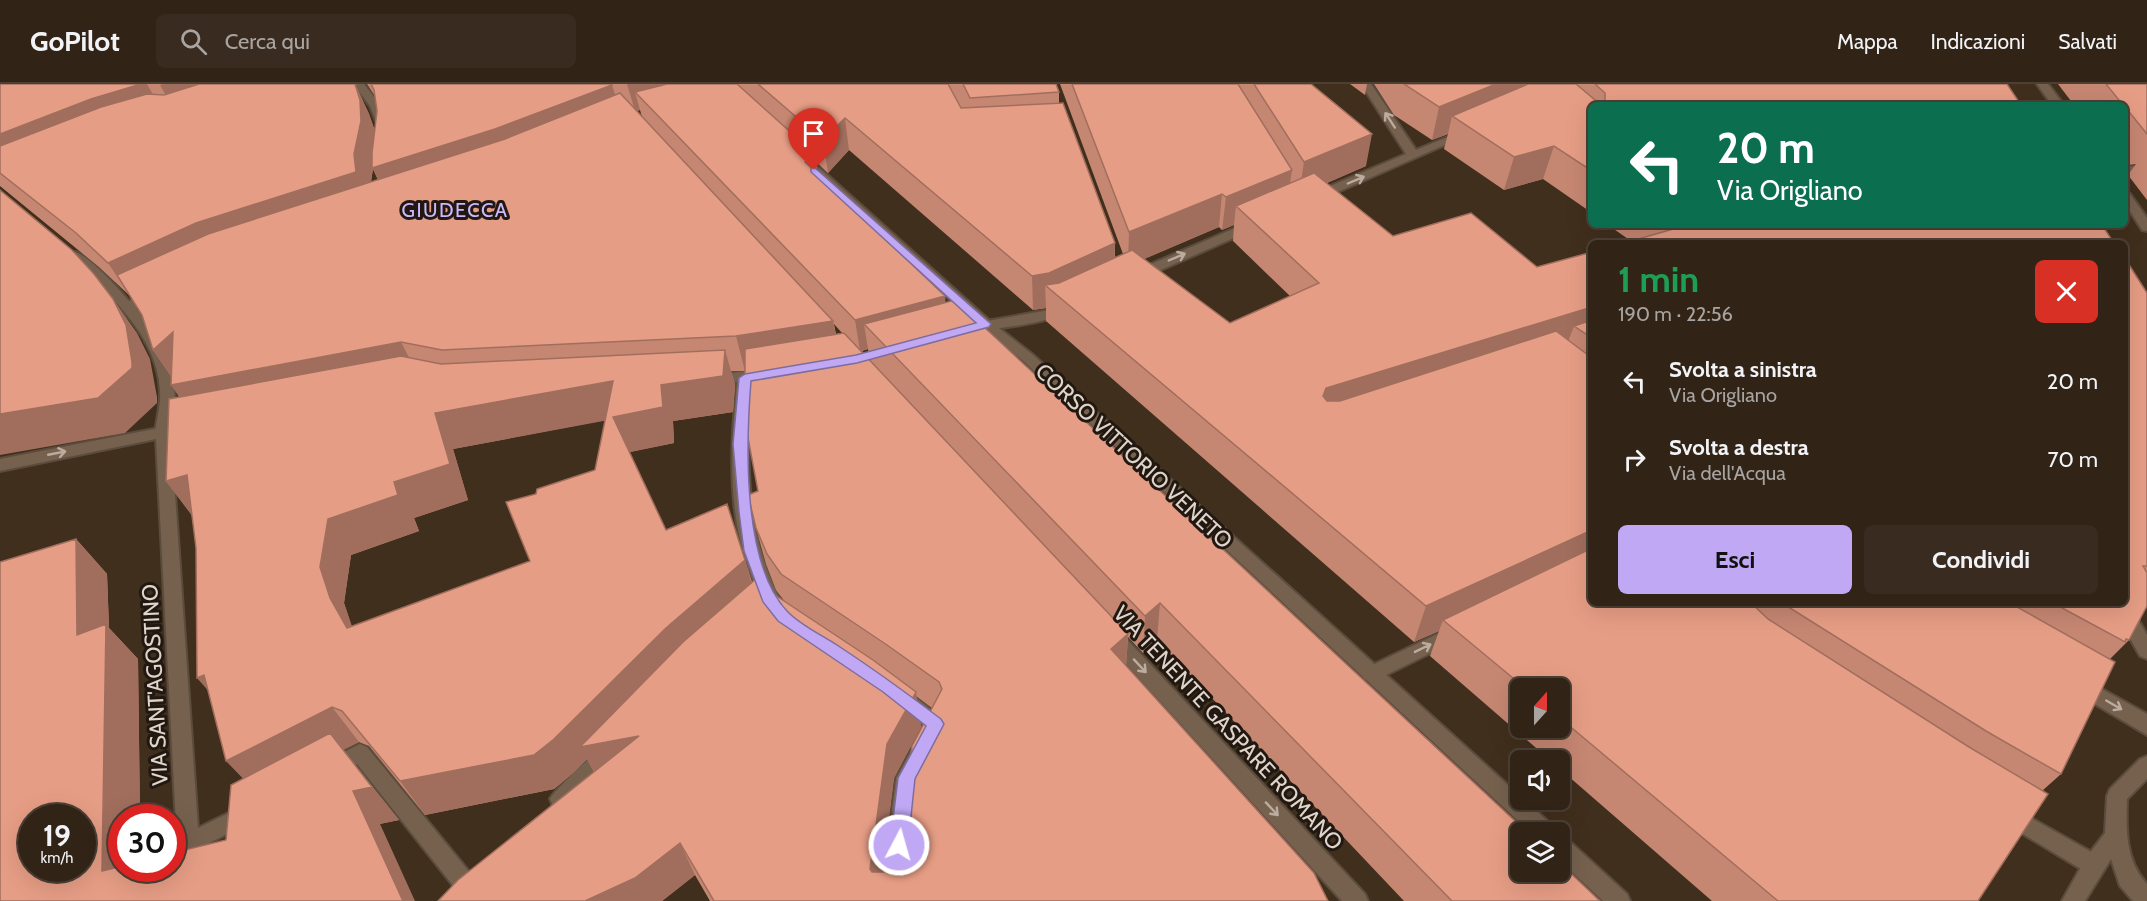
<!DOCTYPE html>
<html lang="it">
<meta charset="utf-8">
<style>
:root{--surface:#312316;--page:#392b1f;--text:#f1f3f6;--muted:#a8a4a1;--line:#4c4035;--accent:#c0a8f4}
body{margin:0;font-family:Cabin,sans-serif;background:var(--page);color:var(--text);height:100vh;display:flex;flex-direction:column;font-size:22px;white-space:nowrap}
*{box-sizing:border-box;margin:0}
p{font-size:20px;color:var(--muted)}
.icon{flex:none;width:33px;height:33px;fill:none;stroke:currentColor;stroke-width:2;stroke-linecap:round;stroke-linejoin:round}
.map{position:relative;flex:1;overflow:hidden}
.sheet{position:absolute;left:1588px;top:156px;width:540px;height:366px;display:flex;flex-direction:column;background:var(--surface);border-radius:9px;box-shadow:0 6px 24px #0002,0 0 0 2px var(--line)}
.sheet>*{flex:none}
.guide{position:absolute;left:1588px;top:18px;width:540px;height:126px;border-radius:9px;box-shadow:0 6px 24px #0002,0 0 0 2px var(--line);background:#0b6e4f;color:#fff;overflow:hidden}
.needle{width:39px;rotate:21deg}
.tools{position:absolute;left:1510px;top:594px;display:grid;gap:12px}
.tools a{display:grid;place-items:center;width:60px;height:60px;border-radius:9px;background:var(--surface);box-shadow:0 6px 24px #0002,0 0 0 2px var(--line);font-size:30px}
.speed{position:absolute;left:18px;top:720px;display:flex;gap:12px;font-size:30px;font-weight:700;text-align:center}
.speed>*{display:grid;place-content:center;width:78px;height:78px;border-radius:50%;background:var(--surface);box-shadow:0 6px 24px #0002,0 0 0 2px var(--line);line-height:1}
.speed small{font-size:15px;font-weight:400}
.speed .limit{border:9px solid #d22;background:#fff;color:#111}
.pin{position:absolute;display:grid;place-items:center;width:51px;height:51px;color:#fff;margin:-62px -26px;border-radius:50% 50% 50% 0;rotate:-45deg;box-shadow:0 0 6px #0007}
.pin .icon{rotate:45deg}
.me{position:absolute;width:66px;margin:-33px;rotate:6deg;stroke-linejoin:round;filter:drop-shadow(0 0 4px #0008)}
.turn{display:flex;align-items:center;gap:21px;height:126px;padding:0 30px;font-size:27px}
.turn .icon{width:78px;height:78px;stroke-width:2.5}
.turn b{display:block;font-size:42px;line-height:51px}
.round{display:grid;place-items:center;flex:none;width:63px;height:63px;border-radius:9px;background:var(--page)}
.summary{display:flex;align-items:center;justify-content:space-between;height:102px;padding:0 30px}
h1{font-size:36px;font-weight:700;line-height:45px;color:#1e9e55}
.button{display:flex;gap:12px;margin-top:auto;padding:12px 30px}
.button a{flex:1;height:69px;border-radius:9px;background:var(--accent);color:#111;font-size:24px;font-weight:700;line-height:69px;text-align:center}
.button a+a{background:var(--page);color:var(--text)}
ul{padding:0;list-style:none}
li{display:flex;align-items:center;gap:18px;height:78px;padding:0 30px}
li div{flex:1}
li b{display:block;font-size:22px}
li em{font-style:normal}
header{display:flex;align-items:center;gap:36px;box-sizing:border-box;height:84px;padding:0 30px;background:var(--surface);border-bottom:2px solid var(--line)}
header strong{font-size:28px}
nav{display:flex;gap:33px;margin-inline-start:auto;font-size:21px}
.search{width:420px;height:54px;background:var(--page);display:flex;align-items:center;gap:15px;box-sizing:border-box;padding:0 21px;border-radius:9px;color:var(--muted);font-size:22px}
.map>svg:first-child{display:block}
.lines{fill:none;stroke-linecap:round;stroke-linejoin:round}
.pedestrian-casing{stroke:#5b4c3d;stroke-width:4}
.minor-casing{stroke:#5b4c3d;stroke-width:4}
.secondary-casing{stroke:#5b4c3d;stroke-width:4}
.pedestrian{fill:#76614e;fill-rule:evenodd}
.minor{fill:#76614e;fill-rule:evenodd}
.secondary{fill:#76614e;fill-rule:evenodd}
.wall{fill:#c68772;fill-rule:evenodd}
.shaded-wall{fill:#a16e5d}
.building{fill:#e69d85;stroke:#a16e5d;stroke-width:1.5;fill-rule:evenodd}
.oneway{stroke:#bcac9f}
.route{fill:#c0a8f4;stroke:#7d6d9f;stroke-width:1.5}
.labels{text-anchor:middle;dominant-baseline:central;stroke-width:6;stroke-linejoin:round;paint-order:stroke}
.far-neighbourhood-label{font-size:20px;letter-spacing:1.5px;fill:#cdb7fe;stroke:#211911}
.street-label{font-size:22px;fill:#e1d5cb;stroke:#211911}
</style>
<header>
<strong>GoPilot</strong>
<div class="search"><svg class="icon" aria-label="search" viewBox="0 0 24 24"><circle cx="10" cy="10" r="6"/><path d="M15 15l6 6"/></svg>Cerca qui</div>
<nav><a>Mappa</a><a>Indicazioni</a><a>Salvati</a></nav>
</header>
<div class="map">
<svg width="2147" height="817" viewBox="0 0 2147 817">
<rect width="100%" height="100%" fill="#412f1d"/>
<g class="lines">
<g class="pedestrian-casing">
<path id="pedestrian" d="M353,0H364L381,22L390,45L388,47H380L370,22Z
M75,168C90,172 118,204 129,217L155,205L162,209L136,224C161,254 179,289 174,329C173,336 172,345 169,352H157L155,348C157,334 161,320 160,306C157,251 109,210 70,175L68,172L70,169Z
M2010,722L2102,774L2105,781L2102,788L2094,791L2086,788L2003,738L1999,731L2003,724Z"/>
</g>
<g class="minor-casing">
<path id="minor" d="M1361,0H1371L1416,66L1462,47L1466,46L1472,49L1317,117H1309L1307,114L1309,111L1406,70Z
M2037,0H2048L2064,21H2052Z
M2147,80V88L2126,89V83Z
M2126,109L2130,110L2147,134V147L2142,146L2126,121Z
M1254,136L1260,140L1259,143L1140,195L1135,196L1128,192L1130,189Z
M1065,220L1072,224C1059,239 992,245 970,248L963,244L970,240L1049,226Z
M767,285L774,290L772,293L752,296C745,376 745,449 783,521L780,526L774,528L768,526C726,459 729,373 737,298L712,301L705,296L712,291Z
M190,338L198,343L196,347L171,352L198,744L247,720L254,722L257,729L254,736L188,770L180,767L177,760L156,355L0,387V375Z
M2126,514L2147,551V575L2140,572L2110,519H2126Z
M1454,542L1461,544L1463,549L1461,554L1378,595L1371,598L1364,595L1361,590L1364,585Z
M1113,546L1120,548L1365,810L1368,817H1342L1106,558L1104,553L1106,548Z
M2080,593L2147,630V651L2073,607L2070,601L2073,595Z
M901,605L908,607L942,634L945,640L916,695L902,817H880L896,694L924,642L894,619L891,613L894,607Z
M360,660L367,663L471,790L474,797L471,804L463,807L455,804L357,680L331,693L324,690L321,684L324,678Z
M608,660L615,663L618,669C610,687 578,717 560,724L553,722L550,715C553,707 600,663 608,660Z"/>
</g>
<g class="secondary-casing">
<path id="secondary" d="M801,70L805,71L990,237L1032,270L1552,741L1554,748H1530L1022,276L980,243L797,77V71Z
M2147,672V695L2127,715C2126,746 2125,776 2147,800V817H2133L2120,802L2111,775L2085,817H2062L2086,774L2105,749L2107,712L2110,705L2140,675Z
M1560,753L1568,756L1627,810L1630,817H1603L1560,777Z"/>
</g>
<use href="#pedestrian" class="pedestrian"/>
<use href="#minor" class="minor"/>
<use href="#secondary" class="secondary"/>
</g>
<path class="wall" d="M0,0H355L369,30L375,47L377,27L375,12L367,0H1056L1059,8V20L1115,159V173L1123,170L1060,0H1311L1366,82L1327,99L1393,152L1537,183L1592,168V519H2126L2147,209V522L2129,556L2110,575L2061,690L2042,707L1978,817H1712L1560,685V676H1550L1430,572L1439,547L1414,558L1046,237V224L1033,226L849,66L828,89L816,78L818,91L946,219L1600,817H1404L1157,556L1143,569L1128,553L1126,582L1328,817H710L695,791L662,817H438L594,688L587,675L573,689L554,705L425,731L369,662L359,658L343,666L399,736L0,817L76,455L107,490L109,544L138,575L140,734H122V784L226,756L243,694L196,464L192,431L166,397L179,313L171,292L153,266L142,231L131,213L99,183L0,102ZM640,26L642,33L637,27ZM373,85L378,96L371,98ZM1234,141L1233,157L1290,212L1230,239L1144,175L1219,143L1222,146ZM834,240L842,249L836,250ZM868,265L870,276L862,267ZM731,287H745L758,407L756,444L766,480L776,506L785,518L766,505L752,498L745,476L666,446L629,368L674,359L673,337L733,328L735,301ZM605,336L595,386L536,410L530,477L352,543L344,519L351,471L419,447L414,434L468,416L453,365ZM1521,604H1560V644H1521ZM916,612L932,624L897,786L895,788H882L894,694L921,643Z
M1350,0H1367L1365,11Z
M1374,0H2007L2021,21H1592V129L1543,95L1504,106L1444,65L1448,50L1432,56L1394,31Z
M2058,0H2147V116L2128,91L2136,80L2127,81L2126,83V21H2074Z
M1608,141H2102L1631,157Z"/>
<path class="shaded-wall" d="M141,0H147L164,30L0,89V50L91,15Z
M163,0H277L178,33L160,1Z
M355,0L369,30L375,48L612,1L622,32L388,117L373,85L370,102L131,213L108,179L196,139L354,70Z
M627,0H717L635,8L640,26L635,27Z
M1496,0H1545L1452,32L1448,50L1432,56L1439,23Z
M845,34L849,66L828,89L823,56Z
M1372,50L1366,82L1299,111L1304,78Z
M1554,62L1543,95L1504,106L1514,73Z
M814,69L819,99L805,78Z
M1292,86L1287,119L1236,122L1234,141L1222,146L1226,113Z
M1222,110L1219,143L1128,182L1129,148Z
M1115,159L1114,193L1045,201L1046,224L1033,226L1032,192Z
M945,212L948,244L864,240L868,265L860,267L855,236Z
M113,215L137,249L150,275L157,313V319L125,349L0,371V330Z
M1592,223V254L1574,242L1566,263L1319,341L1323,312L1326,304Z
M833,237L840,271L745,287L736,252Z
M173,248L401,258L419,293L195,336L171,301L177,300L153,266Z
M725,266L735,301L733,328L673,337L674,359L626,369L614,335L453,365L468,416L414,434L419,447L351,471L344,519L354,549L347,544L330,514L320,483L328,435L394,398L435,329L613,297L661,301Z
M187,391L193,433L166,397Z
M1592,446V475L1443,536L1439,547L1414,558L1426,522Z
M76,455L107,490L109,544L138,575L140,734H122V784L102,787L77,551Z
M745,476L755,511L639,652L598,696L587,675L573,689L554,705L425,731L400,697L666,544Z
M1160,519L1157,556L1143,569L1145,532Z
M1128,550L1126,585L1111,565Z
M204,591L228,629L197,594Z
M916,608L921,643L894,694L878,817L870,785L887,660Z
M332,623L359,658L343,666L399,736L380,740L415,817H403L258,710L226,677Z
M680,759L695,791L662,817H585Z"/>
<path class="building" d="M0,0H141L91,15L0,50Z
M199,0H355L360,16L361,37L354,70L356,88L196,139L108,179L76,149L0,89V62L101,23L147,10L164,11Z
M371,0H612V1L495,45L372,84V69L377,27L374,6Z
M667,0H737L814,69L805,78L945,212L855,236L635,8Z
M758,0H948L961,24L1063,19L1115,159L1049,189L1032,192L845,34L823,56Z
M963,0H1056L1059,8L970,14Z
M1072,0H1238L1292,86L1226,113L1222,110L1129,148Z
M1254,0H1311L1372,50L1304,78Z
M1404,0H1496L1439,23Z
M1528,0H1576L1601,21H1592V87L1554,62L1514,73L1452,32Z
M1595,0H2007L2021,21H1605V9Z
M2106,0H2147V50L2126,24V21H2123Z
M620,9L833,237L736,252L442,266L401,258L171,301L173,248L153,266L142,231L117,191L208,150L505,55Z
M1314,89L1393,152L1471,129L1537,183L1592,168V223L1326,304L1323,312L1327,317H1340L1556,247L1592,274V446L1426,522L1045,201L1059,199L1132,166L1230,239L1319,199L1236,122Z
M0,106L72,166L94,190L113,215L126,241L132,278V284L98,314L0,330Z
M1672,141H2102L2114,159H1624L1677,144Z
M2126,176L2147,209V482H2143L2147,489V522L2129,556L2126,555L2125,558L2053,519H2126Z
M955,216L1527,748H1521V788H1560V779L1600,817H1452L1160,519L1145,532L864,240Z
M1592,236V254L1574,242Z
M844,249L1128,550L1111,565L1314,789L1328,817H714L680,759L635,794L585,817H438L458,796L639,652L580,663L683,558L757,494L766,505L873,576L916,608L887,660L870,785L872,788H895L897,786L912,662L942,605L939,598L887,561L781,490L767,470L756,444L748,411L758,407L745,338V265Z
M725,266L723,292L661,301L663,323L613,333L666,446L727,420L745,476L666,544L554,655L534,671L400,697L342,627L332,623L226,677L204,591L197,594L196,464L187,391L166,397L169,315L401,272L441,280ZM613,297L595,386L537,405L536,410L506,418L530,477L347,544L330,514L320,483L328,435L398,411L394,398L450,380L435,329Z
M76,455L77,551L106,540L102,787L122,782V784H172V769L226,756L231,701L330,649L372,703L353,707L403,817H0V478ZM32,734H82V784H32Z
M1592,464V519H1751L1768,535L1969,663L2048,710L1978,817H1778L1560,634V604H1525L1443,536Z
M1782,519H2010L2115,578L2061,690L1986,647Z"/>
<defs><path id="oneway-shaft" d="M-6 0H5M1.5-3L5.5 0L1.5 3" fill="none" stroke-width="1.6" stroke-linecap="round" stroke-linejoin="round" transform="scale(1.5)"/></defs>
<g class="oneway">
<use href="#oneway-shaft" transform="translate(1390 36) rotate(-123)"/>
<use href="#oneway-shaft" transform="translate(1356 96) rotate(-23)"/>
<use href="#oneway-shaft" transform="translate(1177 173) rotate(-23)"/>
<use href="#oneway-shaft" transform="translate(57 369) rotate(-11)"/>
<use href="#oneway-shaft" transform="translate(1423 564) rotate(-26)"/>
<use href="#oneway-shaft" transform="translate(1140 582) rotate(47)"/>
<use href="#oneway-shaft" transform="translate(2114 621) rotate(30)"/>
<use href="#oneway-shaft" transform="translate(1272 725) rotate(47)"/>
</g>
<path class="route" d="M814,83L991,240L989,243L857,279L751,297C746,360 742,479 787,527C801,542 824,552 840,563C875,586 908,610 941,635L944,640L915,695L908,761L905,767L899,769L893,767L890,761L898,694L926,642L883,608L778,537L763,518L744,467L739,428L733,360L739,294L745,290L856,271L976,239L811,88V84Z"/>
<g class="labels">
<g class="far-neighbourhood-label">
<text x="455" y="126">GIUDECCA</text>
</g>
<g class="street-label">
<text transform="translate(1134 372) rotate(43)">CORSO VITTORIO VENETO</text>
<text transform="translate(155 601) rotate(-93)">VIA SANT'AGOSTINO</text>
<text transform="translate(1228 644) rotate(47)">VIA TENENTE GASPARE ROMANO</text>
</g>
</g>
</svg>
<div class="tools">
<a><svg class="needle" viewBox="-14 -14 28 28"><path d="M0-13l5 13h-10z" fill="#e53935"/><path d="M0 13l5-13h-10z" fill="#a8a4a1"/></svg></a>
<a><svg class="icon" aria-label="sound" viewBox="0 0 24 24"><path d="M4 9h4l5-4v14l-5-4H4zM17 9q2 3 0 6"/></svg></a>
<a><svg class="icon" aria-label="layers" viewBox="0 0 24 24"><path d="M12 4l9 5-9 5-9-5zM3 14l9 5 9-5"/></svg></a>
</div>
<div class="speed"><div>19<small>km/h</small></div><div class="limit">30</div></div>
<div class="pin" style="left:814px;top:86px;background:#d93025"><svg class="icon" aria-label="arrive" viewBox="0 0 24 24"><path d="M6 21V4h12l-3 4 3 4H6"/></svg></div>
<svg class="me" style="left:899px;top:761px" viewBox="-20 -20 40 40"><circle r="17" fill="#c0a8f4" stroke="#fff" stroke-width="3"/><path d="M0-11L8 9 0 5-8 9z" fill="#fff"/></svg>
<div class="guide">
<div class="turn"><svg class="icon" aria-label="left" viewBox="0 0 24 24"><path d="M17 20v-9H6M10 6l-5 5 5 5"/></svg><div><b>20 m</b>Via Origliano</div></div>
</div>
<section class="sheet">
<div class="summary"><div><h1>1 min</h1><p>190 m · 22:56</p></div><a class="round" style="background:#d93025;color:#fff"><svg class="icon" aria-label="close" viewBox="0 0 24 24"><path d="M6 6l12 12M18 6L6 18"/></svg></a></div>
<ul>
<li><svg class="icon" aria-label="left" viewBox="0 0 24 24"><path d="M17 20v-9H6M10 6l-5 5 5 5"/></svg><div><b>Svolta a sinistra</b><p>Via Origliano</p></div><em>20 m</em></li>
<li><svg class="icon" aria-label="right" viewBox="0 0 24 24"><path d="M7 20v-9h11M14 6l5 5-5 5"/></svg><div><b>Svolta a destra</b><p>Via dell'Acqua</p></div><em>70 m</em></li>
</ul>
<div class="button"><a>Esci</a><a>Condividi</a></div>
</section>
</div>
